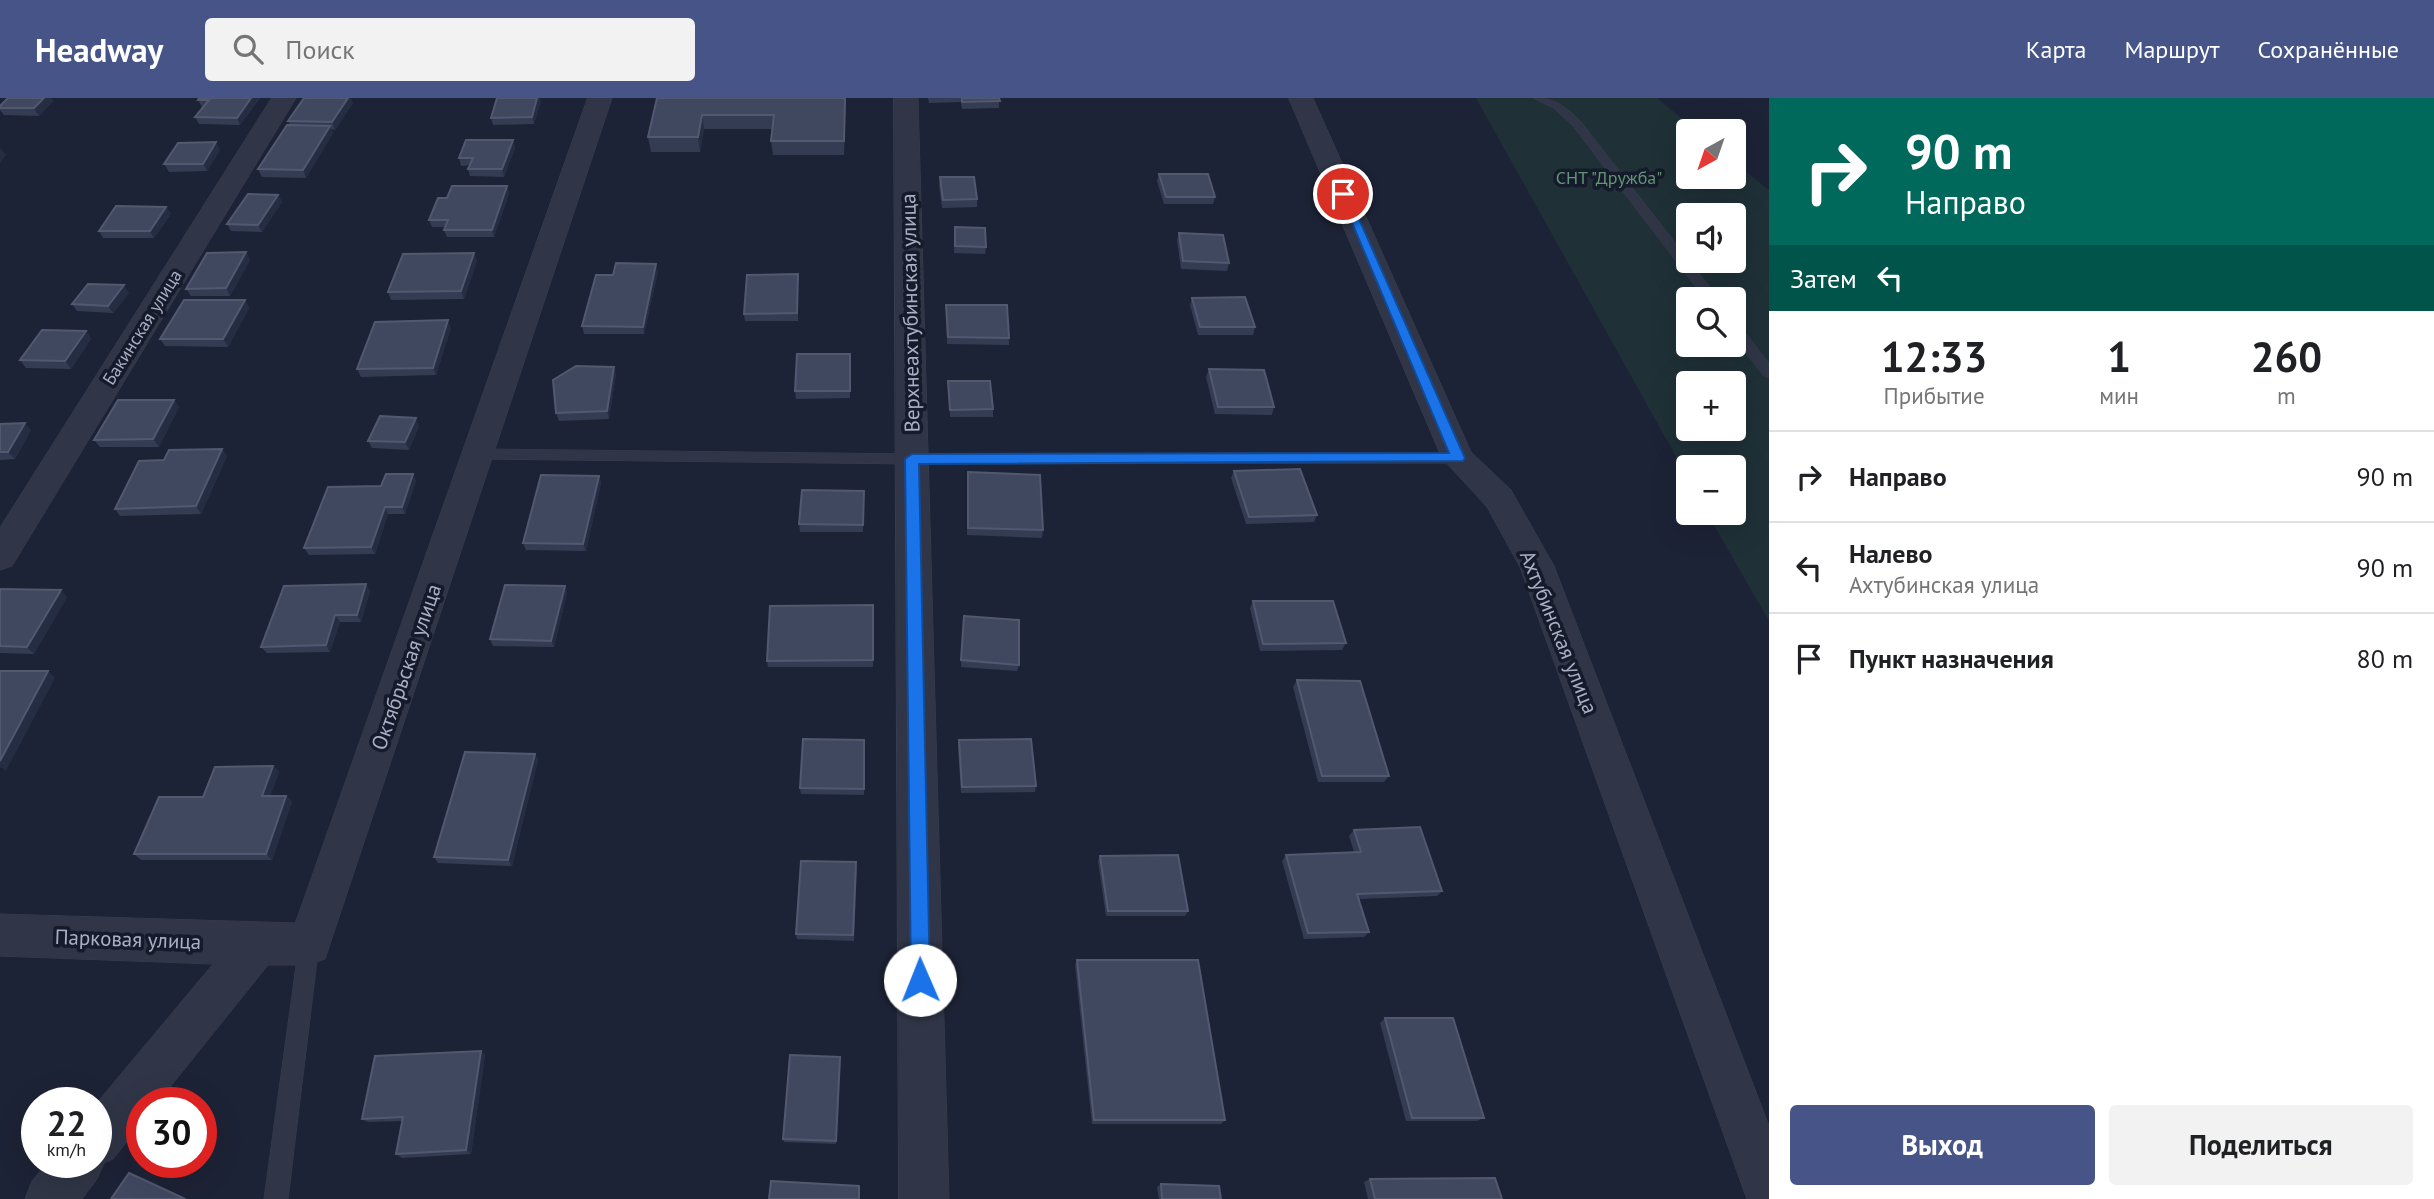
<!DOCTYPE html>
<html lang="ru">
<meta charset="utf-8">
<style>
:root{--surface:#fff;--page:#f2f2f2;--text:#202124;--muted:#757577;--line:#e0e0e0;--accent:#465487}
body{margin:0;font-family:"PT Sans",sans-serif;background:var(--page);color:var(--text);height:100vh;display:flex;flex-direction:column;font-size:26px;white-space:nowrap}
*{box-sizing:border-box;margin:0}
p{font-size:23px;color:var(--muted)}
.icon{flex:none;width:38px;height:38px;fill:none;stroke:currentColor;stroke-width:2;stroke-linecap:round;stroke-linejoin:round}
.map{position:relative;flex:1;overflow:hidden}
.sheet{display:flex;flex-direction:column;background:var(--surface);width:665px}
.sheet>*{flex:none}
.guide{background:#00695c;color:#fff;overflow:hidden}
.needle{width:46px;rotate:220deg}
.tools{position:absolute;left:1676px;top:21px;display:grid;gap:14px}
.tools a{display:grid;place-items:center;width:70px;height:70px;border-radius:7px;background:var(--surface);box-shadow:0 7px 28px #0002;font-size:35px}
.speed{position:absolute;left:21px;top:989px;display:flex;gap:14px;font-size:35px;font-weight:700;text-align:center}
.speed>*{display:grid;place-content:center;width:91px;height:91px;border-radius:50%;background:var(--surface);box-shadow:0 7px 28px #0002;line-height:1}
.speed small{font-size:18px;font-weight:400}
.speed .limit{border:10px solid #d22;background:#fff;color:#111}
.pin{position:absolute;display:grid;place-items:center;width:60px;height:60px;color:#fff;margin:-30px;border:4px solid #fff;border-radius:50%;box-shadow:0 2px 7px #0007}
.me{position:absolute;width:77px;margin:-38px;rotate:359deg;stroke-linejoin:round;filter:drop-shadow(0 0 5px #0008)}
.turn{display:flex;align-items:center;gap:24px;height:147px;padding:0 21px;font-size:32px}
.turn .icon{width:91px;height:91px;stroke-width:2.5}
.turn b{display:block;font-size:49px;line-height:60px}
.then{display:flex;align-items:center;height:66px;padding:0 21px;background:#0003;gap:14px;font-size:26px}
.eta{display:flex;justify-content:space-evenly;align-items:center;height:119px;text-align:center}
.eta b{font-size:42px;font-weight:600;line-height:49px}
.button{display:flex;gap:14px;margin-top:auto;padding:14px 21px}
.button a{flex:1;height:80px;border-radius:7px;background:var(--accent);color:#fff;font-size:28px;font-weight:600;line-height:80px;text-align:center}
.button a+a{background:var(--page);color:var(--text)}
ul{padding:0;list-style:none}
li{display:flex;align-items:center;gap:21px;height:91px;padding:0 21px;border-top:2px solid var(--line)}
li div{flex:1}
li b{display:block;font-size:26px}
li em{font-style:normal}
header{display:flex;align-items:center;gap:42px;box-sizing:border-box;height:98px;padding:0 35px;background:var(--accent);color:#fff}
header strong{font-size:33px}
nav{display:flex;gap:38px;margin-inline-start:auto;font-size:24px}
.search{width:490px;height:63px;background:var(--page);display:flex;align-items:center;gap:18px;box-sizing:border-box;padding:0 24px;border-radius:7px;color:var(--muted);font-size:26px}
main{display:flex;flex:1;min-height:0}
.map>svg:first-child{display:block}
.green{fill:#1f3037;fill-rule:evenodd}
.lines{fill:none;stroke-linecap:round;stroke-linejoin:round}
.service-casing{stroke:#393f50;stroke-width:1}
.minor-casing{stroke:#393f50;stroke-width:1}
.service{fill:#303647;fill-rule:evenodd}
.minor{fill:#303647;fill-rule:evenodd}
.wall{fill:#343c54}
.shaded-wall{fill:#252d43}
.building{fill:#404860;stroke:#515870;stroke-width:2}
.route{fill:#1a73e8;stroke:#114b97;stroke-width:2}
.labels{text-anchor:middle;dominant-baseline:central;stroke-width:7;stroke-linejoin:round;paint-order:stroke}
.far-park-label{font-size:18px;fill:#609675;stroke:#161b2b}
.far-street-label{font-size:18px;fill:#a9afc5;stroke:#161b2b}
.street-label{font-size:21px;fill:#a9afc5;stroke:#161b2b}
</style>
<header>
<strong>Headway</strong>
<div class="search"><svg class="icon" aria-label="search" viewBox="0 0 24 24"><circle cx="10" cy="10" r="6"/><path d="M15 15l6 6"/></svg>Поиск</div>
<nav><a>Карта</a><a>Маршрут</a><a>Сохранённые</a></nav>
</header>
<main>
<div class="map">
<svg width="1769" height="1101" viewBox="0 0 1769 1101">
<rect width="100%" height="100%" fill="#1d2336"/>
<path class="green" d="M1476,0H1657L1697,33H1689V79H1734V64L1769,92V523L1707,415H1734V369H1689V382ZM1689,117H1734V163H1689ZM1689,201H1734V247H1689ZM1689,285H1734V331H1689Z"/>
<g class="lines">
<g class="service-casing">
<path id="service" d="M1534,0C1556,0 1566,9 1581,24L1719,201H1705L1573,28L1555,11Z
M1734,226L1739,227L1769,265V280L1764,278L1734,240Z
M481,351L912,356L1458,355L1466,360L1458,365L912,366L481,361L473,356Z
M309,836L316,839L319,846L288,1101H264L299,846L302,839Z"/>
</g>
<g class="minor-casing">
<path id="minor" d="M272,0H296L12,468L0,472V430Z
M588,0H612L325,861L309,867H268L158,1004H142V1025L113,1061L104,1065L97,1081L82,1101H25L32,1083L48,1064H96V1006L213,866L0,858V816L295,825Z
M894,0H918L949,1101H899Z
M1289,0H1313L1471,354L1511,392L1554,468L1769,1028V1101H1747L1744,1093L1520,469L1487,409L1442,360Z"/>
</g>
<use href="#service" class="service"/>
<use href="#minor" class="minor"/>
</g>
<path class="wall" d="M8,0H51L53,3L39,18L4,17L0,12V8Z
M199,0H260L240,27L199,26L195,19L203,9H202L198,2Z
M657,0H846L844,57H773L771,43L773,31H704L700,54H651L648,39Z
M928,0H999V10L962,11L961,4L929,5Z
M541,3L534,26L493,27L491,20Z
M353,5L335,32L331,31L333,35L306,80L262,79L258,71L290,27L288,23Z
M513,42L515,50L504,79L470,78L468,71L470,67L461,68L459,60Z
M220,52L207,73L169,74L164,66Z
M1159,76L1215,99L1213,106H1164L1157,83Z
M940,79L977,101V109L942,110L939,87Z
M507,88L509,96L494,139H447L444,132L446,129H432L429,122L447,100Z
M278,97L282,104L262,134L231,133L227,126Z
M166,109L171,116L154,140H103L99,133Z
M955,129L986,149L985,156L954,155Z
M1179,135L1229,165L1227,173L1181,171L1177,142Z
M246,154L250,162L230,198H191L186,191Z
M474,155L477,163L464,201L391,202L388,194Z
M658,174L644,236H584L582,228L613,177Z
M798,176V223H745L744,216Z
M129,195L113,215L77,213L72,206Z
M1192,200L1255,229L1253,237H1198L1190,207Z
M245,202L249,210L228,249L165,248L160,241Z
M946,207L1009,240V247L947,246Z
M451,230L436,277L361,279L357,271Z
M86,233L91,241L71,271L26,270L20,262Z
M850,256V300L796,301L795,293Z
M1209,271L1274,309L1272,317L1215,316L1206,279Z
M616,276L609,321L559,323L556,315Z
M948,283L993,311V319H950Z
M174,302L179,309L159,349H100L94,342Z
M0,326L31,332L15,361L0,362Z
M419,328L409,352L372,350L368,343Z
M222,351L227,358L201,416L120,418L115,411L164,362Z
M1234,373L1317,417L1314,424L1246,426L1231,380Z
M968,374L1043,432L1042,440L967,437Z
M413,376L416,383L405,416H388L375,456L309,457L304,450L381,388Z
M599,378L601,385L586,453L526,452L523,445Z
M864,393L863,434H800L799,426Z
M366,486L370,493L361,524H340L330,554L267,555L261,549Z
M565,488L567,495L554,549L493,548L490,541Z
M0,491L67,499L34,556L0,555Z
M1253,503L1346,545L1342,552L1260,553L1250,510Z
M873,507V569H768L767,563Z
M964,518L1019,567L1017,573L961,569Z
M1297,582L1389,678L1384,684H1318L1293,589Z
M864,642V697L801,696L800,690Z
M959,642L1036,688L1035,694L961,695L958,649Z
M535,656L538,662L512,768L438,765L434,759Z
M273,668L279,674L270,698H286L292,704L272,762H141L134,756Z
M1354,732L1442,793L1437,798L1359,801L1369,834L1364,839L1304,841L1282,763L1286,757L1354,754L1349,738Z
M1100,758L1188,813L1185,818H1106L1098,763Z
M857,769L854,843L797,841L796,836Z
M1077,862L1225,1022L1221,1026H1092L1075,867Z
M1385,920L1484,1020L1477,1023H1406L1380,925Z
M481,953L485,957L471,1056L402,1060L396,1056L403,1023L368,1024L362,1021Z
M840,959L836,1046L784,1044L783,1041Z
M1370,1081L1502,1101H1368L1364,1084Z
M1161,1086L1221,1101H1159L1157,1089Z"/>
<path class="shaded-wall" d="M44,0H51L53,3L39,18L34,10Z
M251,0H260L240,27L237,20Z
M348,0H351L353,5L335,32L332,24Z
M537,0H540L541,3L534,26L532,19Z
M845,0H846L844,57V43Z
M702,17L704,31L700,54L698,39Z
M330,28L333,35L306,80L303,72Z
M513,42L515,50L504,79L502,71Z
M216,44L220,52L207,73L203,66Z
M1,50L6,57L0,65V51Z
M507,88L509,96L494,139L492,132Z
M278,97L282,104L262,134L258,127Z
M166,109L171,116L154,140L150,133Z
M246,154L250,162L230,198L226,190Z
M474,155L477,163L464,201L461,193Z
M656,166L658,174L644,236L643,229Z
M124,187L129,195L113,215L108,208Z
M245,202L249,210L228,249L223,241Z
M448,222L451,230L436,277L433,270Z
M86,233L91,241L71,271L65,263Z
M614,269L616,276L609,321L607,313Z
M174,302L179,309L159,349L153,341Z
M416,320L419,328L409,352L405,344Z
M25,325L31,332L15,361L8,354Z
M222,351L227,358L201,416L196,408Z
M413,376L416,383L405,416L402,409Z
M599,378L601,385L586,453L583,446Z
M385,409L388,416L375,456L371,449Z
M366,486L370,493L361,524L357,517Z
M565,488L567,495L554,549L551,543Z
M61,492L67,499L34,556L27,549Z
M335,517L340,524L330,554L326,547Z
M48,573L55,580L6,673L0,669V663Z
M535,656L538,662L512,768L508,762Z
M273,668L279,674L268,704L262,698Z
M286,698L292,704L272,762L266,756Z
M481,953L485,957L471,1056L466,1052Z
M840,959L841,963L836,1046V1043Z
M129,1075L146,1081L188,1101H185Z"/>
<path class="building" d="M8,0H44L34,10H0V8Z
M199,0H251L237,20L195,19L209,2H198Z
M304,0H348L332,24L288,23Z
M497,0H537L532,19L491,20Z
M657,0H845L844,43H771L774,17H702L698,39H648Z
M962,0H999L1000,3L962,4Z
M287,27L330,28L303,72L258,71Z
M466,42H513L502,71H468L473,60H459Z
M216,44L203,66H164L178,45Z
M1159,76H1208L1215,99H1166Z
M940,79H974L977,101L943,102Z
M452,88H507L492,132H444L448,122H429L438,100H447Z
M248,96L278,97L258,127L227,126Z
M116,108L166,109L150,133H99Z
M955,129L985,130L986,149L955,148Z
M1179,135L1223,137L1229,165L1183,163Z
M246,154L226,190L186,191L207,155Z
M474,155L461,193L388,194L403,156Z
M616,165L656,166L643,229L582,228L596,177H613Z
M798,176L797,215L744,216L747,177Z
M88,186L124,187L108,208L72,206Z
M1245,199L1255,229H1200L1192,200Z
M184,202H245L223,241H160Z
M946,207H1007L1009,240L948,239Z
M448,222L433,270L357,271L375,224Z
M42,232L86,233L65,263L20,262Z
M797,256H850V293H795Z
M576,268L614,269L607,313L556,315L553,282Z
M1209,271L1264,272L1274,309H1218Z
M948,283H990L993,311L950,312Z
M118,302H174L153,341L94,342Z
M380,318L416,320L405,344L368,343Z
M25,325L8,354H0V326Z
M222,351L196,408L115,411L139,363L164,362L169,352Z
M1300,371L1317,417L1249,419L1234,373Z
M968,374L1040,377L1043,432L968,430Z
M386,376H413L402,409H385L371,449L304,450L328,389L381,388Z
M541,377L599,378L583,446L523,445Z
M802,392L864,393L863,427L799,426Z
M366,486L357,517H335L326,547L261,549L284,488Z
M505,487L565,488L551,543L490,541Z
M0,491L61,492L27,549L0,548Z
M1253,503H1333L1346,545L1263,546Z
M873,507V562L767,563L770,508Z
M964,518L1019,522V567L961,562Z
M0,573H48L0,663Z
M1297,582L1360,583L1389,678H1322Z
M803,641L864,642V691L800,690Z
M1031,641L1036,688L962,689L959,642Z
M465,654L535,656L508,762L434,759Z
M273,668L262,698H286L266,756H134L159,699H203L215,669Z
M1420,729L1442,793L1357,796L1369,834L1308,835L1286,757L1361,754L1354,732Z
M1178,757L1188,813H1108L1100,758Z
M801,763L856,764L853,837L796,836Z
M1077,862H1198L1225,1022H1094Z
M1385,920H1453L1484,1020H1412Z
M481,953L466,1052L396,1056L403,1019L362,1021L375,958Z
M790,957L840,959L836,1043L783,1041Z
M129,1075L185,1101H111Z
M1495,1080L1502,1101H1375L1370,1081Z
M771,1083L859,1088V1101H769Z
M1161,1086L1219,1088L1221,1101H1162Z"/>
<path class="route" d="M1339,94L1348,96L1465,360L1463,363L919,366L930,882L927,888L920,891L913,888L911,882L905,361L912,356L1449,355Z"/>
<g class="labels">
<g class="far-park-label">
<text x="1609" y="79">СНТ "Дружба"</text>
</g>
<g class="far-street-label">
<text transform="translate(142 229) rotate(-58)">Бакинская улица</text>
</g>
<g class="street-label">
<text transform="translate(910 215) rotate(-91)">Верхнеахтубинская улица</text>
<text transform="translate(1559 534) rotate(68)">Ахтубинская улица</text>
<text transform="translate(406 569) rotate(-71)">Октябрьская улица</text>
<text transform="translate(128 841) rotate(2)">Парковая улица</text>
</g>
</g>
</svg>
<div class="tools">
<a><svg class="needle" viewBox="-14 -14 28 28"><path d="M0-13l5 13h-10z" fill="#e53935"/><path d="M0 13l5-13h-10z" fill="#757577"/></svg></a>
<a><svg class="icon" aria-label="sound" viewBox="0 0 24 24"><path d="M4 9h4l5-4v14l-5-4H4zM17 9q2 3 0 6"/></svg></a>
<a><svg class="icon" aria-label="search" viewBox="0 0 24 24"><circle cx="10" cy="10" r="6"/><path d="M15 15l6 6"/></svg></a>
<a>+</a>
<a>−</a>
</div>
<div class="speed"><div>22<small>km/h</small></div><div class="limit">30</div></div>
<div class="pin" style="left:1343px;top:96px;background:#d93025"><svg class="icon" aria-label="arrive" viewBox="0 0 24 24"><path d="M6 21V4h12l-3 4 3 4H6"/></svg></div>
<svg class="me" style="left:920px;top:882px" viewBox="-20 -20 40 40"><circle r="19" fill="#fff"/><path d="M0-13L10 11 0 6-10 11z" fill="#1a73e8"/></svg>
</div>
<section class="sheet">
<div class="guide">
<div class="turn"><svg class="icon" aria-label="right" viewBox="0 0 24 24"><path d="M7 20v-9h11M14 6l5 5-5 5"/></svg><div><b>90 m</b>Направо</div></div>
<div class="then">Затем<svg class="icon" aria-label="left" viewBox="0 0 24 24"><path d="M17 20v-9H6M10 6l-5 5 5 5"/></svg></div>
</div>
<div class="eta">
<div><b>12:33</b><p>Прибытие</p></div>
<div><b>1</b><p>мин</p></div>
<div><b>260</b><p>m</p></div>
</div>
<ul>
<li><svg class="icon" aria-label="right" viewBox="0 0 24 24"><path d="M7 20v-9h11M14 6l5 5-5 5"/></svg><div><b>Направо</b></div><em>90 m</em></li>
<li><svg class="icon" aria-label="left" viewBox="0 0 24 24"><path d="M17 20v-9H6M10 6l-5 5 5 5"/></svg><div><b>Налево</b><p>Ахтубинская улица</p></div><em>90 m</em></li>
<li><svg class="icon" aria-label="arrive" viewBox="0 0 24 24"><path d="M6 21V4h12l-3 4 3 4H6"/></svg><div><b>Пункт назначения</b></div><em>80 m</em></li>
</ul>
<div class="button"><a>Выход</a><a>Поделиться</a></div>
</section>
</main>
